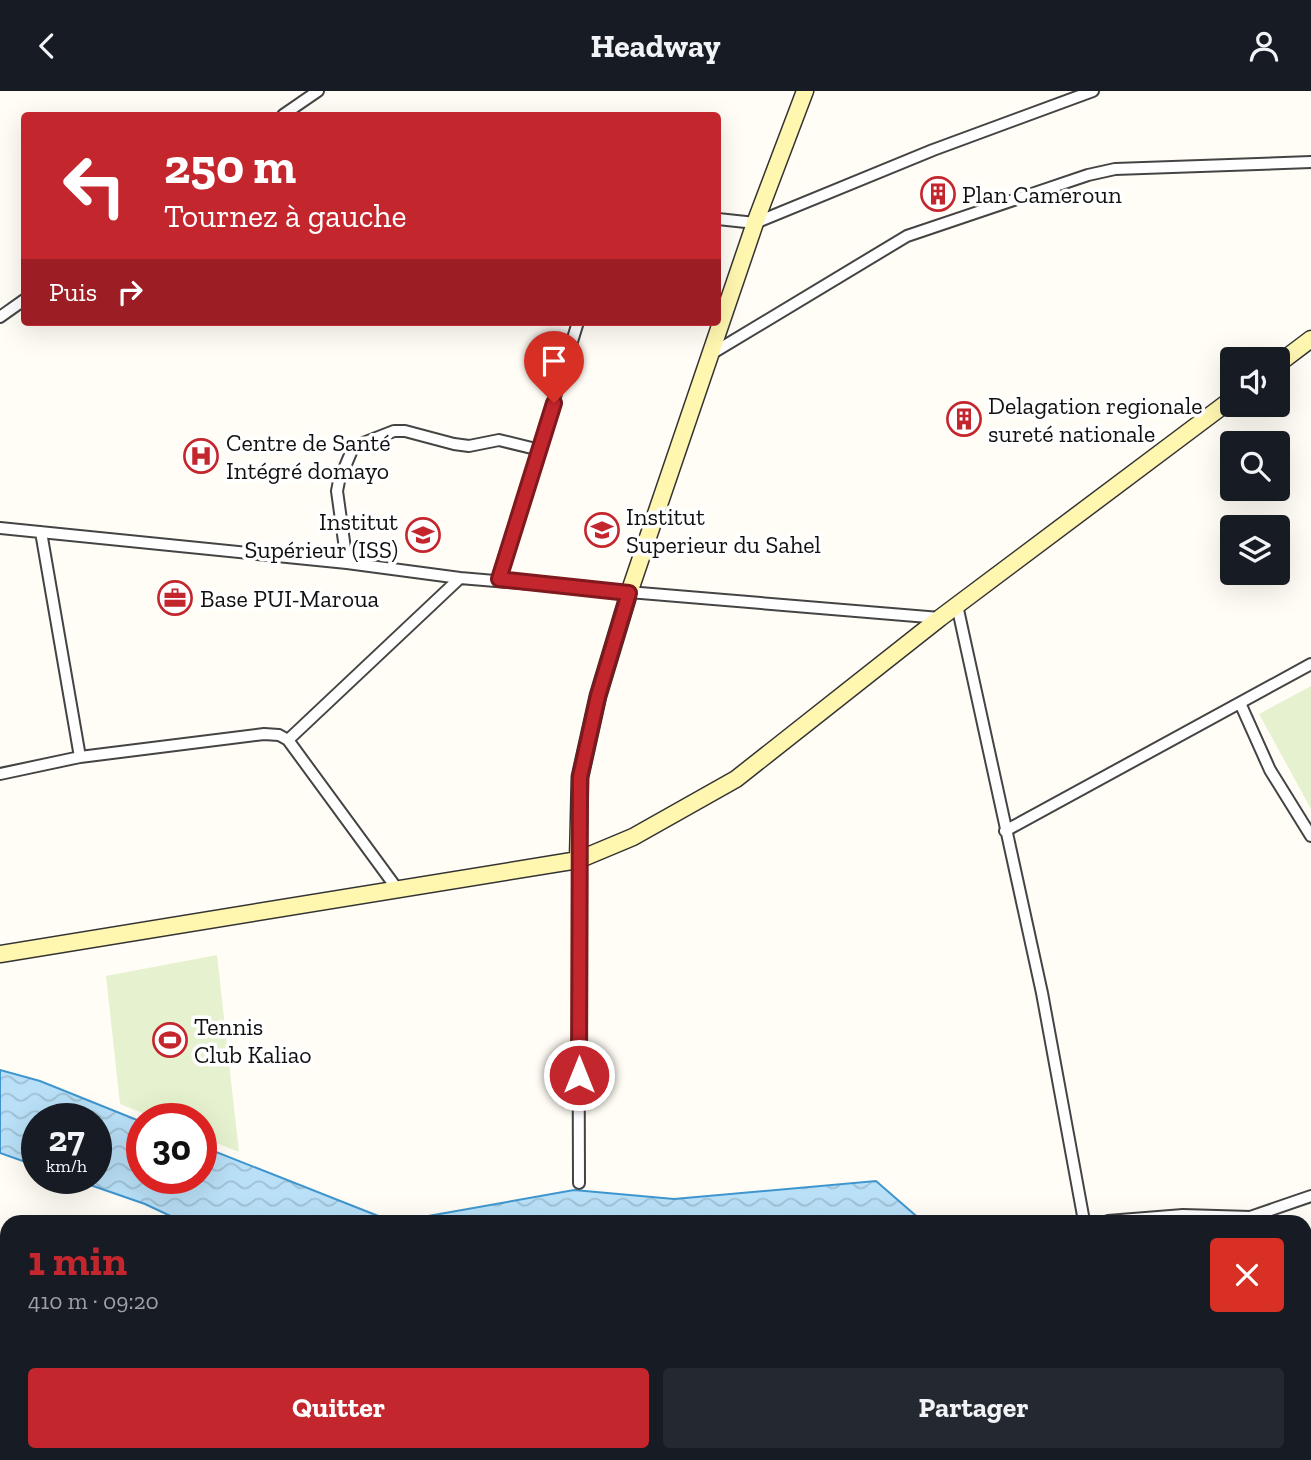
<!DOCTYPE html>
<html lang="fr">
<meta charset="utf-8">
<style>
:root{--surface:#171b24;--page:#242831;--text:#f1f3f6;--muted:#9ea1a6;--accent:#c4262e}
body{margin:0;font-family:"Zilla Slab",serif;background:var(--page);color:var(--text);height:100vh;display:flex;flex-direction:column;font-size:26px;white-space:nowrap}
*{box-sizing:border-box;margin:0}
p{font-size:23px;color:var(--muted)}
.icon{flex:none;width:38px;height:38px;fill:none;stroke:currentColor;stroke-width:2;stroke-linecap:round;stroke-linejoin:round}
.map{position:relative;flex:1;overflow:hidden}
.drawer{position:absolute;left:0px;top:1124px;width:1312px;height:247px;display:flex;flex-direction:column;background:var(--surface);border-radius:21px 21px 0 0;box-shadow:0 7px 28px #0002}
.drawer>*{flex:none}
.guide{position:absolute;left:21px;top:21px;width:700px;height:214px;border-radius:7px;box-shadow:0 7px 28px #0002;background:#c4262e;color:#fff;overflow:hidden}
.buttons{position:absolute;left:1220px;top:256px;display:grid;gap:14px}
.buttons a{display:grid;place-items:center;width:70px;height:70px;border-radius:7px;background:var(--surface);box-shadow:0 7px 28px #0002;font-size:35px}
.speed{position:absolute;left:21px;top:1012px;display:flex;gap:14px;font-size:35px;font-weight:700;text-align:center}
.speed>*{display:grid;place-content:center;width:91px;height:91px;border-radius:50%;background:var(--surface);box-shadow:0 7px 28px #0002;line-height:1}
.speed small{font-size:18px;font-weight:400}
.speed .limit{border:10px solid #d22;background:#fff;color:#111}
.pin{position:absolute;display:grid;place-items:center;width:60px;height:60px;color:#fff;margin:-72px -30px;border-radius:50% 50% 50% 0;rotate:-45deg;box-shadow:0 0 7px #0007}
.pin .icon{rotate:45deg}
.me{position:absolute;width:77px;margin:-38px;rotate:0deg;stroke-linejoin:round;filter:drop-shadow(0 0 5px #0008)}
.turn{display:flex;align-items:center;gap:24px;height:147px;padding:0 28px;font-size:32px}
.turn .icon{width:91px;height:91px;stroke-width:2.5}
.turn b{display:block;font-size:49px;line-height:60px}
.then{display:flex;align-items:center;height:66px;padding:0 28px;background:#0003;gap:14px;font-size:26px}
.round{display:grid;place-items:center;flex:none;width:74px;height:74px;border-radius:7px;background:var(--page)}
.summary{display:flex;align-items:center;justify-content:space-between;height:119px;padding:0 28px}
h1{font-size:42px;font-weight:700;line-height:52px;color:var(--accent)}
.primary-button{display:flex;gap:14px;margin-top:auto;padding:14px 28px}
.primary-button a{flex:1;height:80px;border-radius:7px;background:var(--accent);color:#fff;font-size:28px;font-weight:700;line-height:80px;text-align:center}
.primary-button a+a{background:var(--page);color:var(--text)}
header{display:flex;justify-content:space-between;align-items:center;height:91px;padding:0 28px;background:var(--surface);font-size:32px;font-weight:700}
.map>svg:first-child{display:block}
.pitch{fill:#e6f2cf}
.water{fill:url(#water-waves);stroke:#3f96cf;stroke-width:2}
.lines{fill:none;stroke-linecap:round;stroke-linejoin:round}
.street-casing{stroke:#444;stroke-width:14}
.secondary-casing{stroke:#333;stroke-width:19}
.street{stroke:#fff;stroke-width:10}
.secondary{stroke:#fff6b0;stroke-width:16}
.route-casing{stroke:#7f191e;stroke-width:18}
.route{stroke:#c4262e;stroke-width:12}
.labels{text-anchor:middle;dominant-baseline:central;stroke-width:7;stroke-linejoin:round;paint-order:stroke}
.poi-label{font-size:24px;fill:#111;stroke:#fff;text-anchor:start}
</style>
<header><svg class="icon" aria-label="back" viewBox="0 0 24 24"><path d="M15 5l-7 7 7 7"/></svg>Headway<svg class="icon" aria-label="person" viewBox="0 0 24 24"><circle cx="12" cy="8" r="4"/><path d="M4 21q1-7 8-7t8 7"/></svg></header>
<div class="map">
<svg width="1311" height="1369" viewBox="0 0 1311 1369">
<defs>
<pattern id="water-waves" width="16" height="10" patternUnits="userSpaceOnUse" patternTransform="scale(1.75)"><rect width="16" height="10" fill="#b9e0f7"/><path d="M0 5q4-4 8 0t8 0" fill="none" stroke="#9ebfd3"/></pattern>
</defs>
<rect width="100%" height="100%" fill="#fffdf5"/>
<path class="pitch" d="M1311,595V718L1259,623Z
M217,864L239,1061L201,1046V1027H155L120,1013L106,885Z"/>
<path class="water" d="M0,979L40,990L142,1031V1087H201V1055L391,1130H181L145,1113L70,1087H96V1027H37V1075L0,1062Z
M876,1090L922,1130H400L574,1099L674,1108Z
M905,1363H1126L1134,1369H904Z"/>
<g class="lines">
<g class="street-casing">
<path id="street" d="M283,24L318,0
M718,128L755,132L933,59L1093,0
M0,226L24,209
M711,263L907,145L1088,84L1115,78L1311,71
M0,437L347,472L460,487L940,527
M41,441L80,666
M347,472L337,400L339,390L352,359L358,354L394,340H405L454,353L469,355L499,349L540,359
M499,488L578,231
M957,514L1042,902L1084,1130
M1240,612L1270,679L1311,745
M288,649L460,487
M0,683L80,666L264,643L279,644L288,649L398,799
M1005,740L1311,573
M578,769L579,1092
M1108,1130L1183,1124L1250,1126L1311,1105
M1306,1236L1311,1234
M1306,1299L1311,1303"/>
</g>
<g class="secondary-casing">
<path id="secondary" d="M1278,273L1311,248
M578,769L580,686L598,605L629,502L755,132L805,0
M0,863L578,769L633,746L736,688L940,527L1232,308"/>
</g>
<use href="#street" class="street"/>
<use href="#secondary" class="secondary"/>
</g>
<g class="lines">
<g class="route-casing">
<path id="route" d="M554,312L499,488L629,502L598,605L580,686L579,984"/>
</g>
<use href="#route" class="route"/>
</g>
<defs>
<g id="building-ring" transform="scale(1.75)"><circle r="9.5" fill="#fff" stroke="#c4262e" stroke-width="1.5"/><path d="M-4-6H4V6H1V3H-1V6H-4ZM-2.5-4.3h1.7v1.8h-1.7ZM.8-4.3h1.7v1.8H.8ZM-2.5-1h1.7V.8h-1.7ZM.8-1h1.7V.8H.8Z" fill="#c4262e"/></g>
<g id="hospital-ring" transform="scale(1.75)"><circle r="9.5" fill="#fff" stroke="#c4262e" stroke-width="1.5"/><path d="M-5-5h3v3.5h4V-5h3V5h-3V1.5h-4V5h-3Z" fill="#c4262e"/></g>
<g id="university-ring" transform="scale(1.75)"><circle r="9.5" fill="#fff" stroke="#c4262e" stroke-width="1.5"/><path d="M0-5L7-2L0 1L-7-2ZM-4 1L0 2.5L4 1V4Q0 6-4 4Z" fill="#c4262e"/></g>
<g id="office-ring" transform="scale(1.75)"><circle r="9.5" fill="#fff" stroke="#c4262e" stroke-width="1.5"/><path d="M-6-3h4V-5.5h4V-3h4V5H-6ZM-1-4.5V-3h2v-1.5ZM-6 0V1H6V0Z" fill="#c4262e"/></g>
<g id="stadium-ring" transform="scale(1.75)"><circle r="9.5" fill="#fff" stroke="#c4262e" stroke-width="1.5"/><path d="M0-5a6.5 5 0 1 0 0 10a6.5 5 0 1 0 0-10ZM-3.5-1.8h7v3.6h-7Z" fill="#c4262e"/></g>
</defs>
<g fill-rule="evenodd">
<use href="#building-ring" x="938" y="103"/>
<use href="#building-ring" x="964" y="328"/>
<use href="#hospital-ring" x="201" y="365"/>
<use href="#university-ring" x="602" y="439"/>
<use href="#university-ring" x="423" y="444"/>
<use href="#office-ring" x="175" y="507"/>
<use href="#stadium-ring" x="170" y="949"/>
</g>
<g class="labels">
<g class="poi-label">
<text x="962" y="103">Plan Cameroun</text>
<text x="988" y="314">Delagation regionale<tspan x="988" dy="28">sureté nationale</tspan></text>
<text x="226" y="351">Centre de Santé<tspan x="226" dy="28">Intégré domayo</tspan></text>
<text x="626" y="425">Institut<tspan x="626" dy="28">Superieur du Sahel</tspan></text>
<text x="398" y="430" text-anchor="end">Institut<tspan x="398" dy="28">Supérieur (ISS)</tspan></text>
<text x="200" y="507">Base PUI-Maroua</text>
<text x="194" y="935">Tennis<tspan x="194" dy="28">Club Kaliao</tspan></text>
</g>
</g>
</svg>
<div class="buttons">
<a><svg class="icon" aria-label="sound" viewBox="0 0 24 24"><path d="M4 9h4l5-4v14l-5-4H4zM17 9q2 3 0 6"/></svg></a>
<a><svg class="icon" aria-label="search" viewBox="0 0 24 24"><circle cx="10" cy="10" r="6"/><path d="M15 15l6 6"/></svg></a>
<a><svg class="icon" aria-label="layers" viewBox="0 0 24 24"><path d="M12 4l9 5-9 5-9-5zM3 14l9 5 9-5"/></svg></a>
</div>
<div class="speed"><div>27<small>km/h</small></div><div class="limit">30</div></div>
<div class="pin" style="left:554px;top:312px;background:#d93025"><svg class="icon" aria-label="arrive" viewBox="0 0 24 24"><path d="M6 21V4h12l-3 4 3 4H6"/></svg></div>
<svg class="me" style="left:579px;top:984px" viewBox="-20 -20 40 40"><circle r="17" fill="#c4262e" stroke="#fff" stroke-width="3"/><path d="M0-11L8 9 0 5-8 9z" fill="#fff"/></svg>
<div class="guide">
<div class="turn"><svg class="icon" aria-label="left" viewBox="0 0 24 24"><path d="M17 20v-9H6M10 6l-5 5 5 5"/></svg><div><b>250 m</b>Tournez à gauche</div></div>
<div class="then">Puis<svg class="icon" aria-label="right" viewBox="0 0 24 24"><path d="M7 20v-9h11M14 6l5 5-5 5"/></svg></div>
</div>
<section class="drawer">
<div class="summary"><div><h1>1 min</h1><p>410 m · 09:20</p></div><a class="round" style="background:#d93025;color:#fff"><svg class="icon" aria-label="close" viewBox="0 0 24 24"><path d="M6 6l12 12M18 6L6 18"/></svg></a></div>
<div class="primary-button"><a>Quitter</a><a>Partager</a></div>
</section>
</div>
